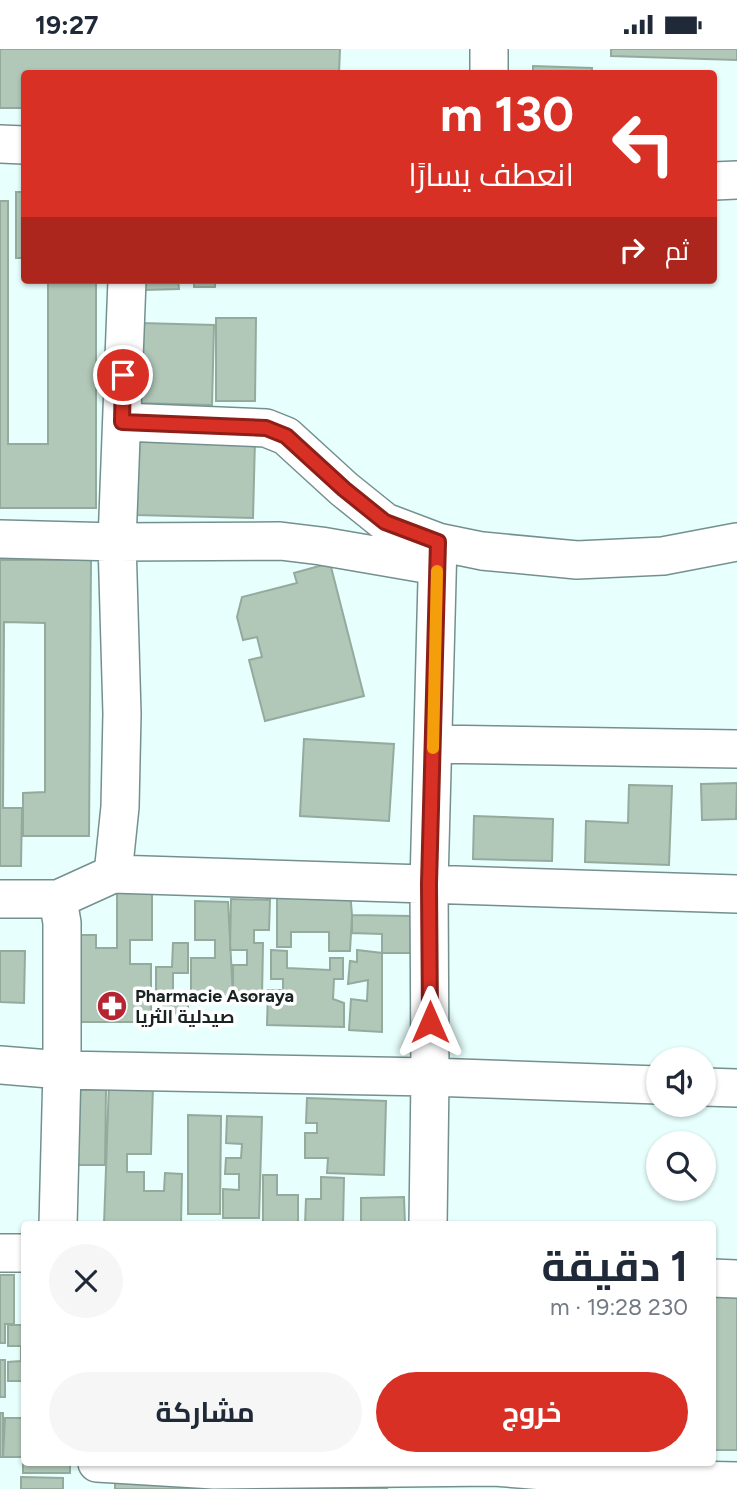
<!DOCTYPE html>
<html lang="ar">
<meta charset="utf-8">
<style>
:root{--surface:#fff;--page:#f6f6f7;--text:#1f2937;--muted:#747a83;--accent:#d93025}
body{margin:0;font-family:Figtree,Cairo,sans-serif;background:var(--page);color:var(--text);direction:rtl;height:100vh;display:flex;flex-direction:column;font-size:26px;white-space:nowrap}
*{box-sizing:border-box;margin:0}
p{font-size:23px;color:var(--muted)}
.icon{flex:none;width:38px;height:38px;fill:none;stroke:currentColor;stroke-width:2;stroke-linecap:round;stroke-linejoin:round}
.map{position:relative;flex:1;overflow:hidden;direction:ltr}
.sheet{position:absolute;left:21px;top:1172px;width:695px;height:245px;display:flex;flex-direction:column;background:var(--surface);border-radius:7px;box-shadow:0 2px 5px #0004;direction:rtl}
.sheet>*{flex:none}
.guide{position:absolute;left:21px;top:21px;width:696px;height:214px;border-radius:7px;box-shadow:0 2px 5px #0004;direction:rtl;background:#d93025;color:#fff;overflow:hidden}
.tools{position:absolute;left:646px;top:998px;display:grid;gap:14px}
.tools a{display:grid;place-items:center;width:70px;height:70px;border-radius:50%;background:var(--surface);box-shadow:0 2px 5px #0004;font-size:35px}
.pin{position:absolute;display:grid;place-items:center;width:60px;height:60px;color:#fff;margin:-30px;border:4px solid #fff;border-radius:50%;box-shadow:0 2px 7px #0007}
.me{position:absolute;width:77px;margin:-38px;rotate:0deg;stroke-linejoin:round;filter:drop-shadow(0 0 5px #0008)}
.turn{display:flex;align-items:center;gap:24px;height:147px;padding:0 28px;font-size:32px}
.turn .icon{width:91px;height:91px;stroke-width:2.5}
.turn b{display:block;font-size:49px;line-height:60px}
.then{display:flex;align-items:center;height:66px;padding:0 28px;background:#0003;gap:14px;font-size:26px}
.round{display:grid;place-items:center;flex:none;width:74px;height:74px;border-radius:37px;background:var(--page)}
.overview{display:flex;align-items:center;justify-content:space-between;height:119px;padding:0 28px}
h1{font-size:42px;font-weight:700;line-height:52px}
.action{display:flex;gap:14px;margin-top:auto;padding:14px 28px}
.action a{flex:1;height:80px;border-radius:42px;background:var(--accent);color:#fff;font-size:28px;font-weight:700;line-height:80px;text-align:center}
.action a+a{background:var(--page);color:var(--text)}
.status{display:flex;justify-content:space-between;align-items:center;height:49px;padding:0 35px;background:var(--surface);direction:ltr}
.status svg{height:19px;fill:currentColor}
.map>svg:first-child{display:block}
.building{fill:#b1c8b9;stroke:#94aa9d;stroke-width:2}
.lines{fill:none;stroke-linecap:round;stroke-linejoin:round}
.minor-casing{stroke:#74908e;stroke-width:40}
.minor{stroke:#fff;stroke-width:37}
.route-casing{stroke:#8d1f18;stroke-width:18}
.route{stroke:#d93025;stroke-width:12}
.slow{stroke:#f59e0b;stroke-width:12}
.labels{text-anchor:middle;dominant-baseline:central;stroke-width:7;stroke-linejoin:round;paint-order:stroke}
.poi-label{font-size:18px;font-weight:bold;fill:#182322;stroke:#fff;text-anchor:start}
</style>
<div class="status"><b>19:27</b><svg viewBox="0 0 49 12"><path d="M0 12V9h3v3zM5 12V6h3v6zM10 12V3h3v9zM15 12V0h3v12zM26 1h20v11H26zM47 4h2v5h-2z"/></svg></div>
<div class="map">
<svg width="737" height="1440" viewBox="0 0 737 1440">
<rect width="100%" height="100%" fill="#e7fffd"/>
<path class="building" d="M0,0H340L339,24H24V59H0Z
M611,0H737V11L611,7Z
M533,17L592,19V24H533Z
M16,143H24V209H16Z
M0,152H8V395H48V231H96V459H0Z
M143,231H178L179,240L143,241Z
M194,231H215V238H194Z
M216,269H256L255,352H216Z
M140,274L214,276L212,356L138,354Z
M137,387L255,390L253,469L136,466Z
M0,511H91L89,787H23V744L45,743V574L4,573L3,759H22L21,817H0Z
M330,514L364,647L265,672L249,611L262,608L257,588L243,591L237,568L242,548L297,534L294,524Z
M304,690L394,695L389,772L300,767Z
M737,734L736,770L702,771L701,735Z
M629,736L672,737L669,816L585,813L586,772L628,774Z
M474,767L553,770L552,812L473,810Z
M117,836H152V891H130V915H151V973H71V886H96V899H117Z
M277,842H350L352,866L350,902H329V883H291V898H277Z
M231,850L270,851L269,881H254V894H263L262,948H233V916H247V901H230Z
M195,852L228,853L233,948L191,953V909H215V891H195Z
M352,866L411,867V904H382V885L352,884Z
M173,894H188V924H173V943H188V970H156V918H172Z
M271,901L287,902V919L330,921V909H343V930H334L333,950L344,954V978L267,976L268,941H283V930H271Z
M357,901L382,904V983L349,981L351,950L367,952L368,931L348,935L350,912L357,913Z
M0,902H25L24,954L0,953Z
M109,1034L153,1036L151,1105H127V1123H144V1142H164L165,1124L182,1125L181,1176H104Z
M73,1041H106L105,1116H72Z
M307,1049L386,1052L384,1126L327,1124L328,1109H305V1084H317V1074H306Z
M188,1066L221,1067L220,1165H188Z
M227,1067L262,1068L259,1169H223V1140L239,1141V1125H225L226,1109H241L242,1095L226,1094Z
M263,1126H277V1146H298V1176H263Z
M321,1128L344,1129L343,1176H305L306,1150H321Z
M404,1148L405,1176H361V1149Z
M0,1226H14V1275H5V1294H0Z
M712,1245L737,1246V1401H712Z
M8,1276H24V1347V1332H8V1313L21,1312V1297H8Z
M0,1311H5V1348H0Z
M0,1364H3V1408H0Z
M5,1369H24V1414H70V1424H23V1408H3Z
M21,1428L63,1429V1440H21Z
M115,1428L387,1434V1440H115Z"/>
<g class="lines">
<g class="minor-casing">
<path id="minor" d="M489,24V0
M0,95L24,96
M714,132L737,131
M122,373L266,379L286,387L344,440L385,473L438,493L482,502L577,511L663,507L737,493
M0,490L117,493L280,492L321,497L437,517
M433,695L737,700
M113,825L737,845
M0,850H58
M0,1016L62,1021L430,1028L658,1036
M704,1038L737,1039
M58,1176L62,1021V874L58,850L113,825L120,758L122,665L117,493L127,231
M428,1176L430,1028L429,835L438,493
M0,1204H24
M712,1229L737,1230
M97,1414L214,1421L494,1418L643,1430L737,1432"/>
</g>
<use href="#minor" class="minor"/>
</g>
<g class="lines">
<g class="route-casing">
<path id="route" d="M123,326L122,373L266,379L286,387L344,440L385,473L438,493L429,835L430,973"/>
</g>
<use href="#route" class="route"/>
<path class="slow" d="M433,699L437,522"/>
</g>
<defs>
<g id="pharmacy-disc" transform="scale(1.575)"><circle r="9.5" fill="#b62431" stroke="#fff"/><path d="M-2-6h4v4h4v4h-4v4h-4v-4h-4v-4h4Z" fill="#fff"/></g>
</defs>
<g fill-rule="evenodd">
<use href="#pharmacy-disc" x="112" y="957"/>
</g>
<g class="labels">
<g class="poi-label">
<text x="135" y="947">Pharmacie Asoraya<tspan x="135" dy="21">صيدلية الثريا</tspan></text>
</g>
</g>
</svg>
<div class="tools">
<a><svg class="icon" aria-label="sound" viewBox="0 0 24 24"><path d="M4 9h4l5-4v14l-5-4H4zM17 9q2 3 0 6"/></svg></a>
<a><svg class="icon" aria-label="search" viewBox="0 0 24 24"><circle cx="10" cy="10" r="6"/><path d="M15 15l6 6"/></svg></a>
</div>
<div class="pin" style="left:123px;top:326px;background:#d93025"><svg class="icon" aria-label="arrive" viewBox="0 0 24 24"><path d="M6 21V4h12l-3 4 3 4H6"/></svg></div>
<svg class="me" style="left:430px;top:973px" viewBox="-20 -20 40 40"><path d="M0-17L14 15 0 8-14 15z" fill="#d93025" stroke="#fff" stroke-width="4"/></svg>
<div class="guide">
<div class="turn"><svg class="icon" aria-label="left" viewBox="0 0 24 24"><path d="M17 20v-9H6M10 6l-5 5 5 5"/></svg><div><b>130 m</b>انعطف يسارًا</div></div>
<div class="then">ثم<svg class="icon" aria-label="right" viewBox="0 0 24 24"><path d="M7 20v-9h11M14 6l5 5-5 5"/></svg></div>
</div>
<section class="sheet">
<div class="overview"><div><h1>1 دقيقة</h1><p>230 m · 19:28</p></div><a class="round"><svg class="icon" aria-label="close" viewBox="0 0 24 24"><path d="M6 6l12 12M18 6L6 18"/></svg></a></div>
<div class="action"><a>خروج</a><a>مشاركة</a></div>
</section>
</div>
